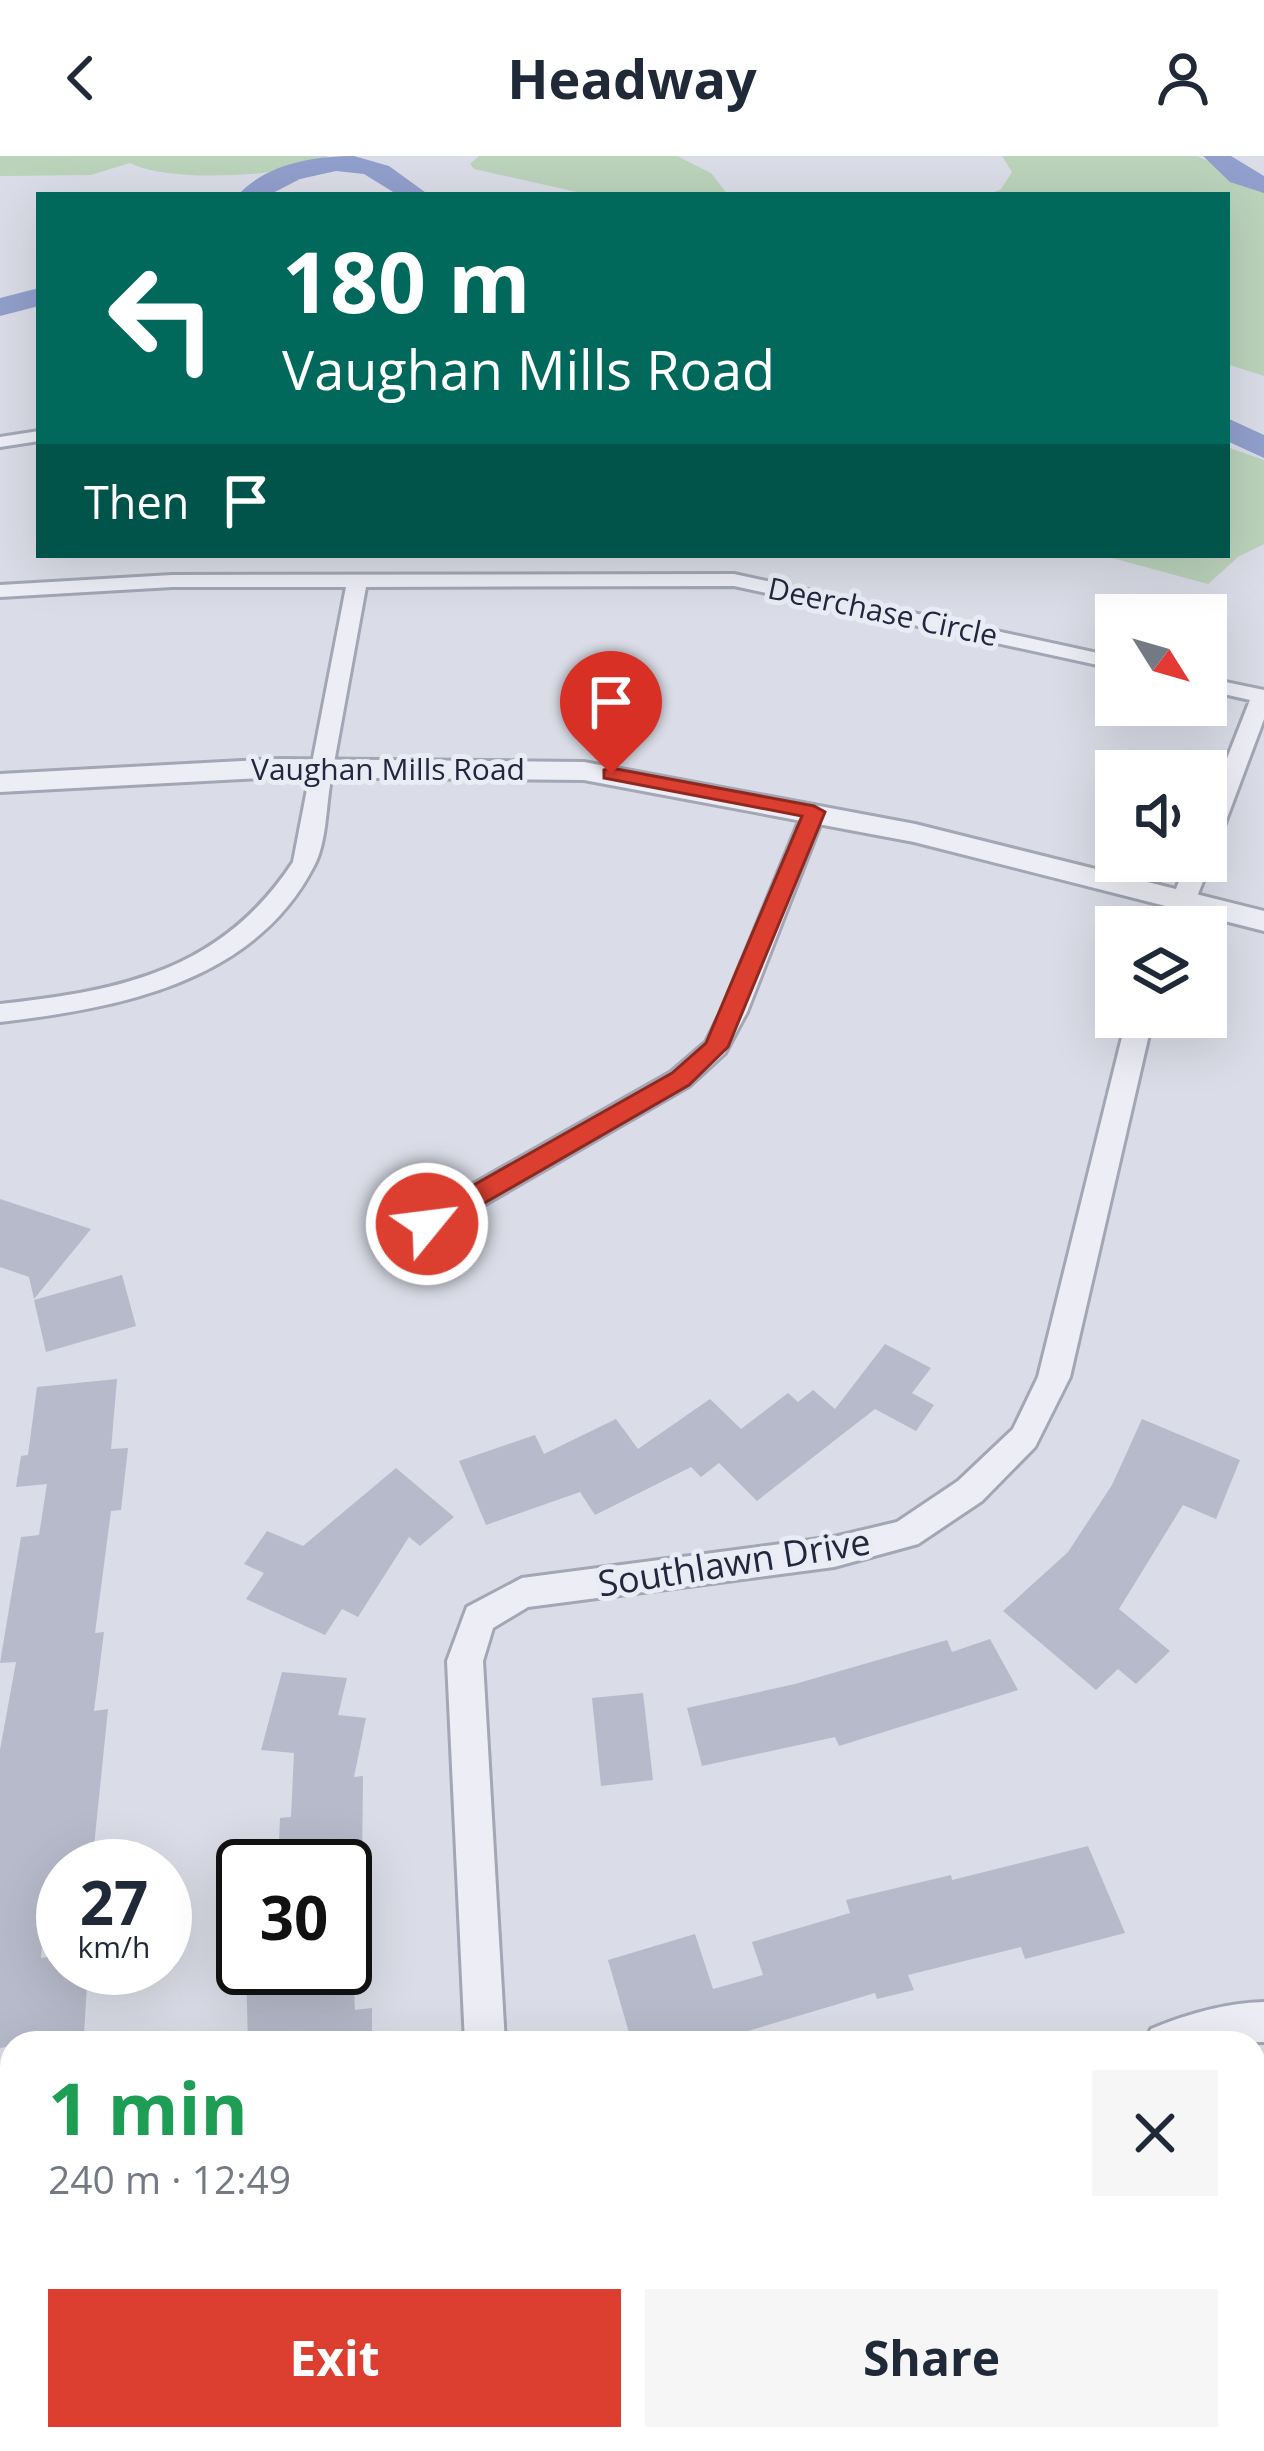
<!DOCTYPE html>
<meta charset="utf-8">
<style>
:root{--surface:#fff;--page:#f6f6f7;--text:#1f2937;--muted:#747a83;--accent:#dc3f30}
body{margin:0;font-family:"Open Sans",sans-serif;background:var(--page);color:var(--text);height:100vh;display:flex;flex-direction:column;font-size:45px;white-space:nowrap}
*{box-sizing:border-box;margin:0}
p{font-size:39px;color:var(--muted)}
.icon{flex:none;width:66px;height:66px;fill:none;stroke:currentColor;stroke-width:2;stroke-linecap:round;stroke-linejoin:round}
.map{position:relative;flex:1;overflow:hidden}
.side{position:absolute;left:0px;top:1875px;width:1266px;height:420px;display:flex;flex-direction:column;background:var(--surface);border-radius:36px 36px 0 0;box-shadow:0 12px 48px #0002}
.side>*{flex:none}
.guide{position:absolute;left:36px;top:36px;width:1194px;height:366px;border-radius:0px;box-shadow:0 12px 48px #0002;background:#00695c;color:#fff;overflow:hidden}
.needle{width:78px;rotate:127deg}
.buttons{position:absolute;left:1095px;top:438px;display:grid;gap:24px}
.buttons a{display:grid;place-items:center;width:132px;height:132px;border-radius:0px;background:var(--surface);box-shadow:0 12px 48px #0002;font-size:60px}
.speed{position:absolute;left:36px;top:1683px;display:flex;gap:24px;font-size:60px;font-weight:700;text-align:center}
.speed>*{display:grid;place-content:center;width:156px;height:156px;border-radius:50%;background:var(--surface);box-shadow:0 12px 48px #0002;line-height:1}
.speed small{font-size:30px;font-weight:400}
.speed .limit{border:6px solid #111;border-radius:18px;background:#fff;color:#111}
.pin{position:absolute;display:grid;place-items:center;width:102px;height:102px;color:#fff;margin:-123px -51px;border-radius:50% 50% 50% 0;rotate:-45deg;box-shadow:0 0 12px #0007}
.pin .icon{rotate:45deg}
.me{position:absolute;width:132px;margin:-66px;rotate:61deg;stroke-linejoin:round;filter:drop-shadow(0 0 9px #0008)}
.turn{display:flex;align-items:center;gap:42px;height:252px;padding:0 48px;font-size:54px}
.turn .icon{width:156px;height:156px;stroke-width:2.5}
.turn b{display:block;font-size:84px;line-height:102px}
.then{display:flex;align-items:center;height:114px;padding:0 48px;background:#0003;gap:24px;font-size:45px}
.round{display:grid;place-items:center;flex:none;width:126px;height:126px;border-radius:0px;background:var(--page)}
.summary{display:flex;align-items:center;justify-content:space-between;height:204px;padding:0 48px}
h1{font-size:72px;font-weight:700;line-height:90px;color:#1e9e55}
.action{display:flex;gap:24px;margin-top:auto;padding:24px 48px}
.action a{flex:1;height:138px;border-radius:0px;background:var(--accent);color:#fff;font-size:48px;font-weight:700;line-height:138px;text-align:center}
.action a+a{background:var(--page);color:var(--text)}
header{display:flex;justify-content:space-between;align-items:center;height:156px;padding:0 48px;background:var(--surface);font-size:54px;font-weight:700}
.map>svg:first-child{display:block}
.green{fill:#bbd2bb}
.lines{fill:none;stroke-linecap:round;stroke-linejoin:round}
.river{fill:#919fcc;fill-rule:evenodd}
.building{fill:#b7baca}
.minor-casing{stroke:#a3a6b4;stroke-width:6}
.tertiary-casing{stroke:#a3a6b4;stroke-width:6}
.minor{fill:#edeef5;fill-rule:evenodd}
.tertiary{fill:#edeef5;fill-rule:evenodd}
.route{fill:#dc3f30;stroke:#8f291f;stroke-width:3}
.labels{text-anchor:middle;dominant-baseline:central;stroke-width:10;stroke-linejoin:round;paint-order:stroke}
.far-street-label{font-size:30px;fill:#23273e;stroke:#eaecf5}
.street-label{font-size:36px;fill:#23273e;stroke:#eaecf5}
</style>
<header><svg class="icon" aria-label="back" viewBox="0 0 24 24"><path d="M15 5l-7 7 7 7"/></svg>Headway<svg class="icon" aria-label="person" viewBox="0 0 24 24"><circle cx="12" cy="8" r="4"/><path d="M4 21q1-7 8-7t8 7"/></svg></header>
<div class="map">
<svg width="1264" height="2295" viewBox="0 0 1264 2295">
<rect width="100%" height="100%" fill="#dadce7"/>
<path class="green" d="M0,0H328C294,22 167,27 130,7L91,19L0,20Z
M479,0H677L711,17L728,39H590L474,13L470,8Z
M1002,0H1197L1264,31V220L1227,208V39H987L1001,33L1012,16Z
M1227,291L1264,304V388L1238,401L1208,428L1101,399H1227Z"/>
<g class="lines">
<path class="river" d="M354,0L389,10L429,39H398L364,18L336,15L300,23L269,39H238C266,8 314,0 354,0Z
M1203,0H1231L1264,20V37L1230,26Z
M39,132V150L0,160V142Z
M1227,262L1264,279V302L1227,285Z"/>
</g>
<path class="building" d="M0,1043L91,1073L34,1143L29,1121L0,1111Z
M122,1119L136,1170L46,1196L34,1144Z
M885,1188L931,1212L912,1237L934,1249L916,1275L875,1253L757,1345L719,1307L701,1321L691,1311L595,1359L580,1336L486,1369L459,1305L535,1279L544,1298L616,1263L638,1293L710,1243L741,1273L788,1237L798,1246L813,1234L835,1253Z
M117,1223L111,1293L128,1292L121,1354L111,1355L95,1477L104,1476L94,1555L108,1553L92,1710H63V1745L45,1748L41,1802L63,1798V1812H88L84,1879L0,1892V1594L16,1506L0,1507L21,1381L39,1379L47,1328L16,1331L21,1300L28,1299L37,1231Z
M1142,1263L1240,1304L1216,1363L1183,1349L1119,1453L1170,1495L1136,1528L1118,1513L1096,1534L1003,1455L1068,1396L1112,1329Z
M396,1312L454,1361L420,1390L409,1381L358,1461L342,1453L325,1479L246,1443L264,1417L244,1408L267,1375L303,1390Z
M990,1483L1018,1534L839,1590L835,1581L702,1610L687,1552L795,1528L947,1484L952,1496Z
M282,1516L347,1522L338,1559L366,1562L354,1621L363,1620L362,1710H278L280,1662L291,1661L294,1597L261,1594Z
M643,1537L653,1624L601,1630L592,1542Z
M1088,1690L1125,1777L1025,1803L1021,1791L908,1819L914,1834L877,1843L875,1837L728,1881L730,1887H632L608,1804L695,1778L713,1833L763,1819L752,1786L850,1757L846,1744L951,1719L952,1724Z
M246,1812H353L355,1854L372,1852V1887H248Z"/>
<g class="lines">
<g class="minor-casing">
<path id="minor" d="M39,275V285L0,291V281Z
M734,418L1116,501V513L734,430L366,431C354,497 342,563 330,629C326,654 326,688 314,710C254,827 118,852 0,866V848C122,835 222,814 293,706L346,431H172L0,441V429L172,419Z
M1206,522L1264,534V563L1218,686L1206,693V656L1250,544L1206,534Z
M814,649L825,656L747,856L725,897L689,930L437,1076H417L413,1068L417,1060L671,916L706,886L721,856L803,656Z
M1206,700L1211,705L1185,771H1161L1187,705H1206Z
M1127,861H1153L1070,1221L1035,1291L982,1345L918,1388L834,1411L528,1451L493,1472L483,1505L505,1887H465L447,1505L467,1451L522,1422L834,1381L897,1366L958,1325L1013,1273L1038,1221Z
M1264,1846V1886L1145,1887L1151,1873C1187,1858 1225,1847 1264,1846Z
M12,2146V2190L0,2193V2149Z
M493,2283H539L540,2295H494Z"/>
</g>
<g class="tertiary-casing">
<path id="tertiary" d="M279,603L584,606L915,668L1264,755V775L914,686L584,624L279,621L0,636V618Z"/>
</g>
<use href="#minor" class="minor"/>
<use href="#tertiary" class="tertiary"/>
</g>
<path class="route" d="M611,612L814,650L825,656L728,891L689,929L436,1075H417L413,1068L417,1061L672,917L706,887L802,660L604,622V614Z"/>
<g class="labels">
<g class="far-street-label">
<text transform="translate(883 455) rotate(12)">Deerchase Circle</text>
<text x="388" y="612">Vaughan Mills Road</text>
</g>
<g class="street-label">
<text transform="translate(734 1406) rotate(-9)">Southlawn Drive</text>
</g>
</g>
</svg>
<div class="buttons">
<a><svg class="needle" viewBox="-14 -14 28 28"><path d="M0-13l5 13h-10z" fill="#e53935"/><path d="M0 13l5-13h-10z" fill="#747a83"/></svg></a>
<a><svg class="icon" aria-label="sound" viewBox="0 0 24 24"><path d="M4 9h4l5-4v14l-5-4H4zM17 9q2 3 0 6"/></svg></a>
<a><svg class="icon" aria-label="layers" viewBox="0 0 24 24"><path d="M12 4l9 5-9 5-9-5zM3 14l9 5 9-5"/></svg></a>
</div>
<div class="speed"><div>27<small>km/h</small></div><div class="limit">30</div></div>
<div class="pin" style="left:611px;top:618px;background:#d93025"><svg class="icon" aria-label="arrive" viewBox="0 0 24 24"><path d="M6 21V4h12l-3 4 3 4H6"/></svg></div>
<svg class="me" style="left:427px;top:1068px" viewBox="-20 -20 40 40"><circle r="17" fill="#dc3f30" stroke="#fff" stroke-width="3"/><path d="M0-11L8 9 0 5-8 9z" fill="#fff"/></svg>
<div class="guide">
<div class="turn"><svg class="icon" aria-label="left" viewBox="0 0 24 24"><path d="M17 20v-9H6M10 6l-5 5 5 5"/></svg><div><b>180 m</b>Vaughan Mills Road</div></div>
<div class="then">Then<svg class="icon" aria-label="arrive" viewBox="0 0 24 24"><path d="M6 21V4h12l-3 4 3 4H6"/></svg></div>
</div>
<section class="side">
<div class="summary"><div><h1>1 min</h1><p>240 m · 12:49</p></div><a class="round"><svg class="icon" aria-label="close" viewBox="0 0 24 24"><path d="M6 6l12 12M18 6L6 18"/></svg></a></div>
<div class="action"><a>Exit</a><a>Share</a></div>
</section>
</div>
